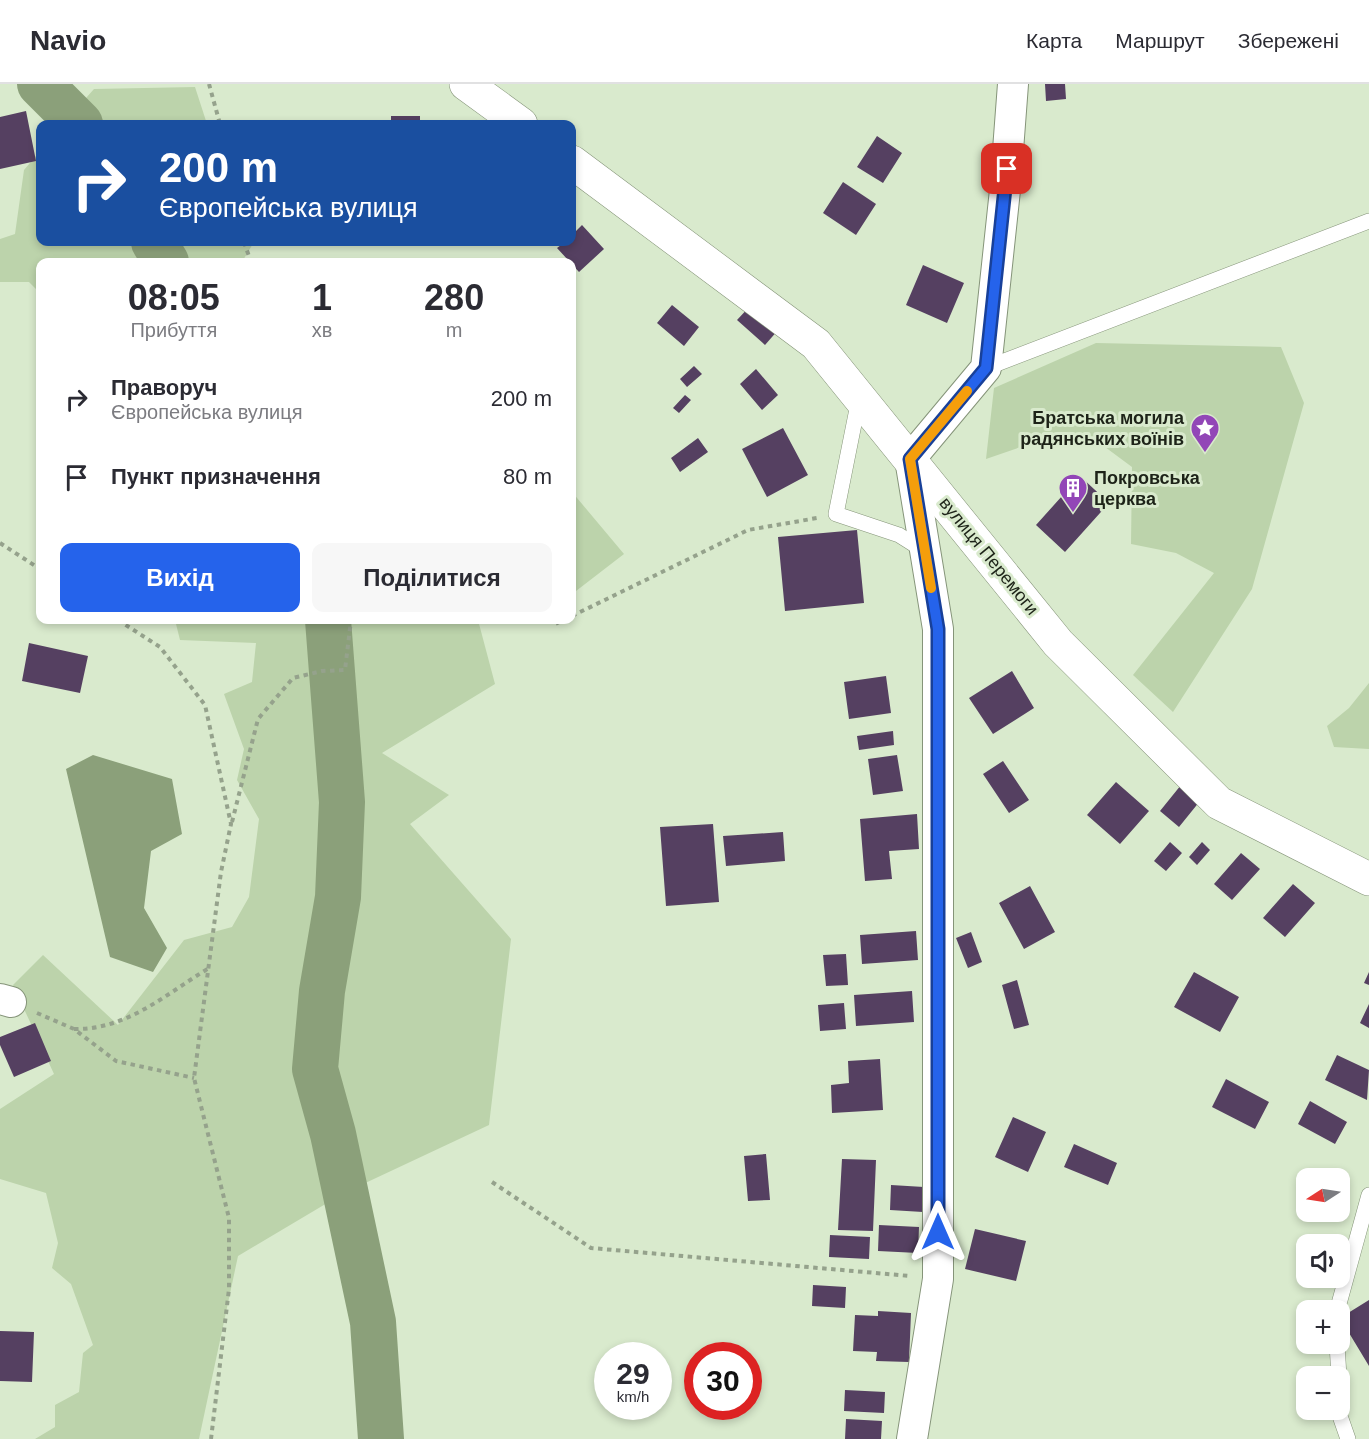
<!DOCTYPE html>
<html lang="uk">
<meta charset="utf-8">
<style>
:root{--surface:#fff;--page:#f7f7f7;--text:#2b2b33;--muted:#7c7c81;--line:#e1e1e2;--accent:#2563eb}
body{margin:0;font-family:Arial,sans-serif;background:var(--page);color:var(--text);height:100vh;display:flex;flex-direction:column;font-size:22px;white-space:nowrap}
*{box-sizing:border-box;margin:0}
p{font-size:20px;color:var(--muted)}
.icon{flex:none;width:33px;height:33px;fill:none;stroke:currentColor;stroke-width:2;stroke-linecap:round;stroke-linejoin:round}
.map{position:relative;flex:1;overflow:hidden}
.details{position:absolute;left:36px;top:174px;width:540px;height:366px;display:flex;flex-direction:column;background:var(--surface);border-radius:12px;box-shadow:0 3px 9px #0003}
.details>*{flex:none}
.hud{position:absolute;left:36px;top:36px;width:540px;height:126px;border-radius:12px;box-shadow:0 3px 9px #0003;background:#1a4fa0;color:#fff;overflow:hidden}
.needle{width:39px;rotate:258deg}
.buttons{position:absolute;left:1296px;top:1084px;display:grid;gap:12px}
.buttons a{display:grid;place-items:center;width:54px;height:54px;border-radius:12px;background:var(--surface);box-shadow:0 3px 9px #0003;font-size:30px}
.speed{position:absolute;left:594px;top:1258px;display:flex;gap:12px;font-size:30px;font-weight:700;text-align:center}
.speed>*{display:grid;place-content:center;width:78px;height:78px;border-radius:50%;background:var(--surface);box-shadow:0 3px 9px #0003;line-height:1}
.speed small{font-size:15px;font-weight:400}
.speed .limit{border:9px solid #d22;background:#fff;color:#111}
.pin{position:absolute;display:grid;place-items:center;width:51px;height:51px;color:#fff;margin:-26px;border-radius:12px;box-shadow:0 3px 9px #0006}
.me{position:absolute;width:66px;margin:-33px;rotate:0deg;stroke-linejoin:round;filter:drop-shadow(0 0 4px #0008)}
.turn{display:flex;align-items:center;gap:21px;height:126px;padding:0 24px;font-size:27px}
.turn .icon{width:78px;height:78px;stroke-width:2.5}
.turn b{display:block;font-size:42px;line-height:51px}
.eta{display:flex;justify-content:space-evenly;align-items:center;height:102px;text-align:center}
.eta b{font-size:36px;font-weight:800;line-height:42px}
.button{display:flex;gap:12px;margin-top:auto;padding:12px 24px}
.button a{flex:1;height:69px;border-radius:12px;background:var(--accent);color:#fff;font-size:24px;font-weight:800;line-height:69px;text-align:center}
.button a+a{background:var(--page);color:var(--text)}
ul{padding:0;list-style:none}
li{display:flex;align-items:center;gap:18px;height:78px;padding:0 24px}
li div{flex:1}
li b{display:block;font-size:22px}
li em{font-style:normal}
header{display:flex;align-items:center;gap:36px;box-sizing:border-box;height:84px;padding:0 30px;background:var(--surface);border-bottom:2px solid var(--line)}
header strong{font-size:28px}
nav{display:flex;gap:33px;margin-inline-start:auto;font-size:21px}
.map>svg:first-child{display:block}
.green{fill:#bcd3ab}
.water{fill:#8ba07a}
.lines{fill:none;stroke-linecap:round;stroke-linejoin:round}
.river{stroke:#8ba07a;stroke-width:46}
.building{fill:#554061}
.service-casing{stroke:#859479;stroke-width:16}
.minor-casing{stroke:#859479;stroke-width:32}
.tertiary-casing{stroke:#859479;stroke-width:34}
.path{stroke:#95a28c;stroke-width:4;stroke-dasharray:4.5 4.5;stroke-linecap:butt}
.service{stroke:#fff;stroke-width:15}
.minor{stroke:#fff;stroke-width:30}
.tertiary{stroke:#fff;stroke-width:33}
.route-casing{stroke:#184099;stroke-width:15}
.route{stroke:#2563eb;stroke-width:10}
.slow{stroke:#f59e0b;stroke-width:10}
.labels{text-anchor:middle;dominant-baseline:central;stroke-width:6;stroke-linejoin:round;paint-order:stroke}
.poi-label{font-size:18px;font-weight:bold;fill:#1d2318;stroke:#d9eacd;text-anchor:end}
.street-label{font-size:18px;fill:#1d2318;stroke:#d9eacd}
</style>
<header>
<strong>Navio</strong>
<nav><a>Карта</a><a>Маршрут</a><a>Збережені</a></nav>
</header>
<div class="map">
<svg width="1369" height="1355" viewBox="0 0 1369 1355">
<rect width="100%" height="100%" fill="#d9eacd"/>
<path class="green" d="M195,3L207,40H63L94,5Z
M40,67V158H254L242,178H40V209L29,198H0V155L15,150L24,86Z
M1096,259L1281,263L1304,319L1252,505L1173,628L1133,591L1214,489L1176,469L1131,460L1132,383L1105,363L1061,349L986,375L994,304Z
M572,408L624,470L576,507L572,501Z
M175,536H478L495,600L382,669L449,711L410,740L511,855L489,1041L344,1109L238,1172L199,1355H35L55,1343V1321L79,1308L83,1269L93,1261L71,1200L52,1184L58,1159L46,1109L0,1095V1025L54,990L13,901L43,871L118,941L184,856L232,843L249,813L259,735L237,696L244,665L224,610L252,598L256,559L180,556Z
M1369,599V665L1334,663L1327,642L1349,624Z"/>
<path class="water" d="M93,671L172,695L182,750L151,767L144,824L167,864L153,888L110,873L66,685Z"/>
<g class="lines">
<path class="river" d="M40,0L80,40
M154,158L166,178
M328,536L342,718L338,813L322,907L315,985L333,1050L373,1238L381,1355"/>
</g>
<path class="building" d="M1045,0H1065L1066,15L1046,17Z
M26,27L36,77L0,85V33Z
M391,32H420V40H391Z
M877,52L902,69L883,99L857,83Z
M843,98L876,120L856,151L823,129Z
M582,141L604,165L579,188L557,164L565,158H572V151Z
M923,181L964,199L947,239L906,221Z
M672,221L699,243L684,262L657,239Z
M751,221L779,245L765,261L737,236Z
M694,282L702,290L687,303L680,295Z
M756,285L778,311L762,326L740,300Z
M685,311L691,316L679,329L673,324Z
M783,344L808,391L767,413L742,365Z
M698,354L708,368L680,388L671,374Z
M1080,392L1109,419L1065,468L1036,441Z
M857,446L864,519L785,527L778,453Z
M29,559L88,572L80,609L22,597Z
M1012,587L1034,624L993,650L969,614Z
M886,592L891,629L849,635L844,598Z
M893,647L894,661L859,666L857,652Z
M897,671L903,707L873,711L868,675Z
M1003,677L1029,716L1009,729L983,690Z
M1116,698L1149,727L1120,760L1087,731Z
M1181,701L1200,717L1179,743L1160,727Z
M917,730L919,765L889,767L892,795L865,797L860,735Z
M713,740L719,818L666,822L660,743Z
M783,748L785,777L726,782L723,752Z
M1170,758L1182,769L1166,787L1154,777Z
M1202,758L1210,766L1197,781L1189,773Z
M1241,769L1260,785L1232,816L1214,800Z
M1293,800L1315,819L1285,853L1263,834Z
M1030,802L1055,848L1024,865L999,819Z
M916,847L918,876L862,880L860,851Z
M971,848L982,878L968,884L956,854Z
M846,870L848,901L826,902L823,871Z
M1194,888L1239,913L1220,948L1174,923Z
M1369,888V901L1364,899Z
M1017,896L1029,941L1014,945L1002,901Z
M912,907L914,938L856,942L854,911Z
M844,919L846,945L820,947L818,921Z
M1369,920V944L1360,939Z
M35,939L51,977L14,993L0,961V953Z
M1337,971L1369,986L1367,1016L1325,996Z
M880,975L883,1026L832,1029L831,1001L849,999L848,977Z
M1226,995L1269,1018L1255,1045L1212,1023Z
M1310,1017L1347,1038L1335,1060L1298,1040Z
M1013,1033L1046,1048L1028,1088L995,1073Z
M1074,1060L1117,1079L1108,1101L1064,1083Z
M766,1070L770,1116L748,1117L744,1072Z
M842,1075L876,1076L873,1147L838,1146Z
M891,1101L924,1103L923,1128L890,1126Z
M879,1141L919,1143L918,1169L878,1167Z
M975,1145L1026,1157L1016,1197L965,1185Z
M830,1151L870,1153L869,1175L829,1173Z
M813,1201L846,1203L845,1224L812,1222Z
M1369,1216V1282L1340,1234Z
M878,1227L911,1229L909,1278L876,1277L877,1268L853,1267L855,1231L878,1232Z
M0,1247L34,1248L32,1298L0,1297Z
M845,1306L885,1308L884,1329L844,1327Z
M846,1335L882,1337L881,1355H845Z"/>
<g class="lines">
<g class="service-casing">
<path id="service" d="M986,284L1369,137
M859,315L836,430L899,451L926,468
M1337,1227L1369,1111
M1337,1260L1339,1293
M1340,1309V1332L1348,1355"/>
</g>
<g class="minor-casing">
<path id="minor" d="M0,915L11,918
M912,1355L938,1195V545L910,375L986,284L1005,106L1013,0"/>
</g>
<g class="tertiary-casing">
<path id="tertiary" d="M466,0L521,40
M572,78L816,260L1058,559L1219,719L1369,795"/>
</g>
<path class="path" d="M209,0L220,40
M244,158L251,178
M0,459L40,485
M572,532L748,446L817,434
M118,536L160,563L205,621L231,740L221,788L194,994L229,1134V1205L211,1355
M548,536L555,540L564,536
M232,738L258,635L293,594L322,587L345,586L351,536
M37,929L74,945L116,977L194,994
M74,945C127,946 166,910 209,884
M492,1098L591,1164L910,1192"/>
<use href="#service" class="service"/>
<use href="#minor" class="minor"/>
<use href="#tertiary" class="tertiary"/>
</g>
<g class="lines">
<g class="route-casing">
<path id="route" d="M938,1148V545L910,375L986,284L1007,85"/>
</g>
<use href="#route" class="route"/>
<path class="slow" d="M931,504L910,375L967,307"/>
</g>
<defs>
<g id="sight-pin" transform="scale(1.5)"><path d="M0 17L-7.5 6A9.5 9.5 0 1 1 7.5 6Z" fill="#9246b7" stroke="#d9eacd"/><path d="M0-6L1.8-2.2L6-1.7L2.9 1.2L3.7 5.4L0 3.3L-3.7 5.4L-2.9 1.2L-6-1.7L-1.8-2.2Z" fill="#fff"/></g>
<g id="building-pin" transform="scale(1.5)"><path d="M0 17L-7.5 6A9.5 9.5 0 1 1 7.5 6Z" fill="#9246b7" stroke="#d9eacd"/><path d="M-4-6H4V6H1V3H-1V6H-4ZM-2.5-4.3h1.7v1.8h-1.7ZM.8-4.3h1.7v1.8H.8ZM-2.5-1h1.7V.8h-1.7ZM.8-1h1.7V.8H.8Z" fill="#fff"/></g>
</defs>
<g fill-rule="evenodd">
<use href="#sight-pin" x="1205" y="344"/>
<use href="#building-pin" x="1073" y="404"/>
</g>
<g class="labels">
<g class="poi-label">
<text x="1184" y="334">Братська могила<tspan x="1184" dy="21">радянських воїнів</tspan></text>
<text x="1094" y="394" text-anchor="start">Покровська<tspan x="1094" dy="21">церква</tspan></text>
</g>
<g class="street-label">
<text transform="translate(989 472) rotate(51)">вулиця Перемоги</text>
</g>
</g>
</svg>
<div class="buttons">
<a><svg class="needle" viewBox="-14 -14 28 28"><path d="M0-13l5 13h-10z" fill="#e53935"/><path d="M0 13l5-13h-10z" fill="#7c7c81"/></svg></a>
<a><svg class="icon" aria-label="sound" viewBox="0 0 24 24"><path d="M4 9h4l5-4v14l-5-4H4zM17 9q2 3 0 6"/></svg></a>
<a>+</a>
<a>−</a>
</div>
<div class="speed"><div>29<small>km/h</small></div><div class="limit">30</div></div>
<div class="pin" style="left:1007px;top:85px;background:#d93025"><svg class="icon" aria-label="arrive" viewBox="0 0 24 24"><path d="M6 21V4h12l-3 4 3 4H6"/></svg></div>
<svg class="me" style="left:938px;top:1148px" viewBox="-20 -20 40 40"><path d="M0-17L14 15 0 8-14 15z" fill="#2563eb" stroke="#fff" stroke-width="4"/></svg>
<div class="hud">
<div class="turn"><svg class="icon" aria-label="right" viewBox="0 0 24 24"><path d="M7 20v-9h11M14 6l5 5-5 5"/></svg><div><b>200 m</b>Європейська вулиця</div></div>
</div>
<section class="details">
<div class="eta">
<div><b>08:05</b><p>Прибуття</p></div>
<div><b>1</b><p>хв</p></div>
<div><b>280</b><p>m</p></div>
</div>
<ul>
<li><svg class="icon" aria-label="right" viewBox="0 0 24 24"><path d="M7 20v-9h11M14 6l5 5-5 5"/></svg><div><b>Праворуч</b><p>Європейська вулиця</p></div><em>200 m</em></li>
<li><svg class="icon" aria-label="arrive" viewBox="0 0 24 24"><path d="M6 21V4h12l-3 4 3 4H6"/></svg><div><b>Пункт призначення</b></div><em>80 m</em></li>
</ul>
<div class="button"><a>Вихід</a><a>Поділитися</a></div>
</section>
</div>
